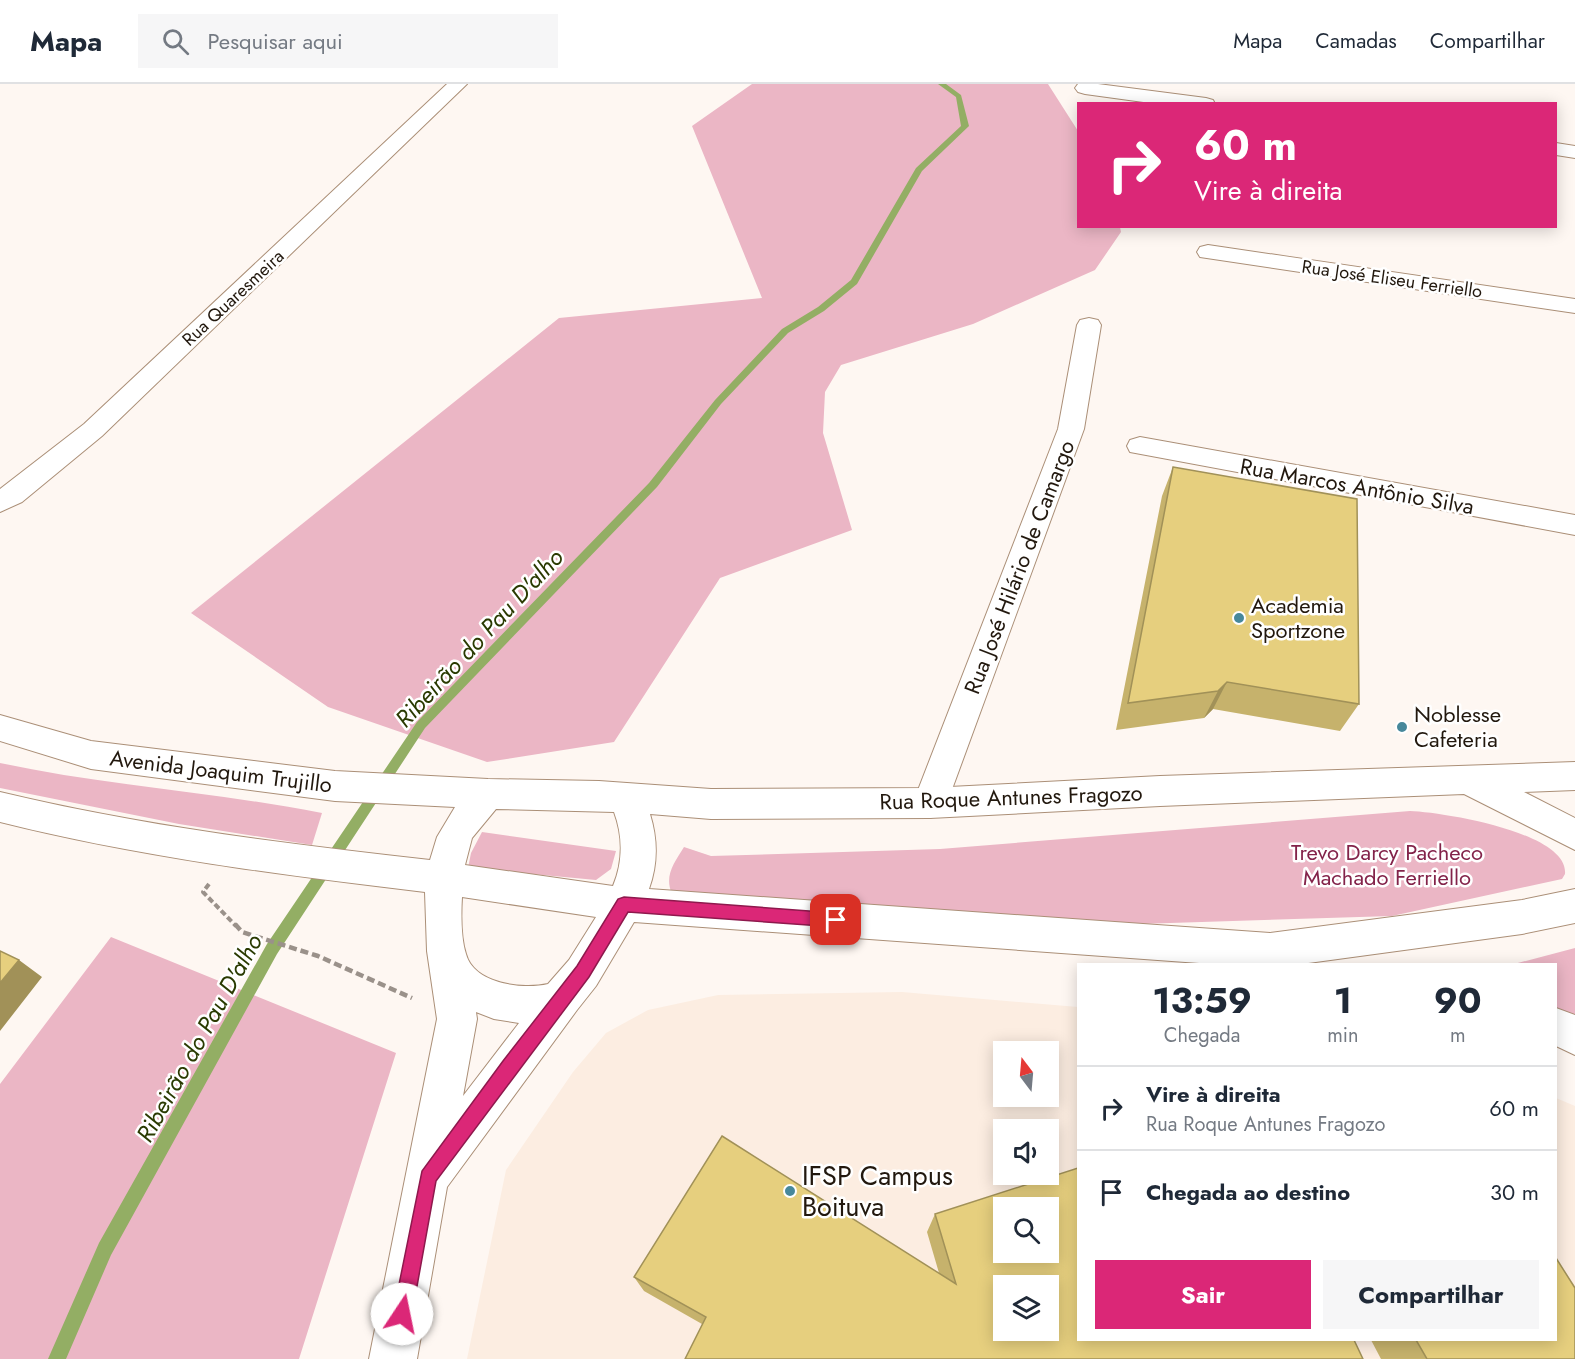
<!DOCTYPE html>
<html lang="pt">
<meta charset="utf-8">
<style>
:root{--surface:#fff;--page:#f6f6f7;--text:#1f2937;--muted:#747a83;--line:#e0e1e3;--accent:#db2777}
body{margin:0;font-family:Jost,sans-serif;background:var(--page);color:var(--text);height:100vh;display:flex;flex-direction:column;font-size:22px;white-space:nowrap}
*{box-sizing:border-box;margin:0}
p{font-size:20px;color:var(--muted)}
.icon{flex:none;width:33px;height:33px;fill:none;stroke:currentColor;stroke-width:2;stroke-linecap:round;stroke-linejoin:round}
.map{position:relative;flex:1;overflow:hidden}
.drawer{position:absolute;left:1077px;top:879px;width:480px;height:378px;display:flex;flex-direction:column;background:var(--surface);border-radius:0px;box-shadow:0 3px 15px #0003}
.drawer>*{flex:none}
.top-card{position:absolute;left:1077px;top:18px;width:480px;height:126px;border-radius:0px;box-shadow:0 3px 15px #0003;background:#db2777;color:#fff;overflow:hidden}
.needle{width:39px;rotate:344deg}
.controls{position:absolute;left:993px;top:957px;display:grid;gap:12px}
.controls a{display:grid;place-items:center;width:66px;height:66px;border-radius:0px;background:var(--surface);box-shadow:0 3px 15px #0003;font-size:30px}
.pin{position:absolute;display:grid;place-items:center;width:51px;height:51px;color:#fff;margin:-26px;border-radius:12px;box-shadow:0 3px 9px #0006}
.me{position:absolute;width:66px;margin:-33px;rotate:11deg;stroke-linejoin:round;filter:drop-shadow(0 0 4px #0008)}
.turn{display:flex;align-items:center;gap:21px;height:126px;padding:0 18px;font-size:27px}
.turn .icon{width:78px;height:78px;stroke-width:2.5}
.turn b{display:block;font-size:42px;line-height:51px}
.eta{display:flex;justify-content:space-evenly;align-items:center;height:102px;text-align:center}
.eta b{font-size:36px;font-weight:700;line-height:42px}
.action{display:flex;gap:12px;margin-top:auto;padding:12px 18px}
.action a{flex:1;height:69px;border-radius:0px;background:var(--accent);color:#fff;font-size:24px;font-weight:700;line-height:69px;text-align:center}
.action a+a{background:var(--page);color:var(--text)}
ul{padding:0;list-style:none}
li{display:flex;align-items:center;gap:18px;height:84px;padding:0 18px;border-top:2px solid var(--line)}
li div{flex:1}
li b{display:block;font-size:22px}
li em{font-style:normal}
header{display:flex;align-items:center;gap:36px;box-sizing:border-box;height:84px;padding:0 30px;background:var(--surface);border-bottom:2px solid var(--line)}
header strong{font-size:28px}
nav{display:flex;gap:33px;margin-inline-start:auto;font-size:21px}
.search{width:420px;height:54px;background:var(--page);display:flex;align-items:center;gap:15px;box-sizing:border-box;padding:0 21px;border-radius:0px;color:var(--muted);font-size:22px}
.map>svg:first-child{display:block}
.built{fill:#fcede1;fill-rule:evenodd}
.green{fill:#ebb6c5}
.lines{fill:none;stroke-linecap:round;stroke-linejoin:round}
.stream{fill:#93ae64;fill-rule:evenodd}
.street-casing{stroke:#ab8f77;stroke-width:2}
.secondary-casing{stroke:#ab8f77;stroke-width:2}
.path-far1{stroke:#9a918a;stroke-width:4;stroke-dasharray:6 3;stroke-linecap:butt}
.path{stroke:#9a918a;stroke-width:4.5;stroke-dasharray:8 4;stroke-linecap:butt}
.street{fill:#fff;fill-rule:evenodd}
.secondary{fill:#fff;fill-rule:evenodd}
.wall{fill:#c6b26c}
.shaded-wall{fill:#a19158}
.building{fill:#e6cf7e;stroke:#a19158;stroke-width:1.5;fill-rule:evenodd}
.route{fill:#db2777;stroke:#8e194d;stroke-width:1.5}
.poi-dot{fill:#47889b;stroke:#fff;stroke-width:2}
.labels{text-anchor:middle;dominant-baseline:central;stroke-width:5;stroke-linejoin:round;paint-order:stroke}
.far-street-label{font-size:18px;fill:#22180e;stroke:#fff}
.street-label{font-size:22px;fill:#22180e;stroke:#fff}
.poi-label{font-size:22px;fill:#22180e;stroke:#fff;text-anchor:start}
.park-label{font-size:22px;fill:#83234a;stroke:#fff}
.water-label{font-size:24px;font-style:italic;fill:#2a3a01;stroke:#fff}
.near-poi-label{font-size:27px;fill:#22180e;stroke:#fff;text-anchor:start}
</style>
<header>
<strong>Mapa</strong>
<div class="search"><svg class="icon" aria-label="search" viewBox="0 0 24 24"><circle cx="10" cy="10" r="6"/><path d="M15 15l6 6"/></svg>Pesquisar aqui</div>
<nav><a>Mapa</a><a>Camadas</a><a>Compartilhar</a></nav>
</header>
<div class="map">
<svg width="1575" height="1275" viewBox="0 0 1575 1275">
<rect width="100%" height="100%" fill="#fef7f2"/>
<path class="built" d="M902,908L1078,923V1256H1556V1014L1575,1022V1275H467L506,1086L573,988L606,949L648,926L718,911ZM1004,968H1048V1012H1004ZM1004,1046H1048V1090H1004ZM1004,1124H1048V1168H1004ZM1004,1202H1048V1246H1004Z"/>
<path class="green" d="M752,0H1048L1078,47V142L1120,143L1121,148L1095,186L973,240L841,281L825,308L823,349L852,446L720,494L614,658L487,678L328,623L191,529L559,234L762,214L692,42Z
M0,679C107,702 216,708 322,729L312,761L179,740L0,704Z
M1410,727C1441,728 1569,748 1565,790L1562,795L1392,832L1076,842L672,810C664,792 674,779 684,763L711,772L940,765Z
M482,748L616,767L611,785L596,796L468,784L471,769Z
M111,853L396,969L299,1275H0V1000Z
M1575,864V937L1556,929V880H1514Z"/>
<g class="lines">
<path class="stream" d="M938,0H946L961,11L969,42L922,87L857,200L824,227L788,249L721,320L657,403L425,644L277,870L111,1171L66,1275H48L99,1159L267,860L417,638L649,399L715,316L782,245L818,223L851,196L916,84L961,42L956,13Z"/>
<g class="street-casing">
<path id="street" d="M447,0H467L102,352L22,418L0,428V405L84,340Z
M1078,0H1098L1206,14L1213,16L1215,20H1158L1085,10L1078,8L1075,4Z
M1556,59L1575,62V74L1556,71Z
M1208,161L1575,215V229L1200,173L1197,168L1200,163Z
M1089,234L1098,236L1101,241L1084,345L947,719L942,729L930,734L918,729L913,719L1058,345L1077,241L1080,236Z
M1140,353L1575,431V451L1130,368L1127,362L1130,356Z"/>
</g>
<g class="secondary-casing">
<path id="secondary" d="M0,631L91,657L335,687L488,695L599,697L711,705L930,704L1160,692L1575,678V706L1524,708L1575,734V766L1464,710L1160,722L930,734L711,735L650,730C658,756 658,780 649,805L1270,849L1522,816L1575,805V839L1522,850L1301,880H1213L634,838L596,902L577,926L447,1103L417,1275H369L437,935L427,867L425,808C282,791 140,773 0,738V708C141,742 286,760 430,776L437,753L455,723L335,717L91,685L0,657ZM496,725L614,728C623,752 623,778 613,802L465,781L472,754ZM462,813L596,833L569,876L548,900C523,906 474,900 466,870C461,855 461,829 462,813ZM476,928L494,935L519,939L463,1012L477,935Z
M1556,924L1575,931V971L1556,962Z"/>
</g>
<path class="path-far1" d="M209,800L203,808L236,842"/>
<path class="path" d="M235,840L242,848L318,872L412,914"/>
<use href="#street" class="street"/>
<use href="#secondary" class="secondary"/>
</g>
<path class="wall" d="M1173,383L1359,620L1340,647L1213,625L1204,634L1116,646L1162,412Z
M935,1130L1078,1256L702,1240L644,1207L634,1193L939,1189L927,1148Z
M1371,1256H1556L1575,1275H1381Z"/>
<path class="shaded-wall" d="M1227,598L1213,625L1204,634L1218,607Z
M19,876L42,893L0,947V899Z"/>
<path class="building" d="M1173,383L1357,415L1359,620L1227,598L1218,607L1128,619Z
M0,867L19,876L0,899Z
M722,1052L956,1200L935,1130L1078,1084V1256H1354L1363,1275H685L706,1233L634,1193ZM1004,1124H1048V1168H1004ZM1004,1202H1048V1246H1004Z
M1556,1174L1575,1204V1275H1427L1416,1256H1556Z"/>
<path class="route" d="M624,813L836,829L841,831L844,836L841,841L836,843L628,828L589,893L436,1097L412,1230L409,1236L402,1239L395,1236L393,1230L422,1087L503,977L577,882L618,815Z"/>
<g class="poi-dot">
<circle cx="1239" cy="534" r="6"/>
<circle cx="1402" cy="643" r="6"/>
<circle cx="790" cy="1107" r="6"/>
</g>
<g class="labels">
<g class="far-street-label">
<text transform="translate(1392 195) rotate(8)">Rua José Eliseu Ferriello</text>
<text transform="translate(233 214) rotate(-43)">Rua Quaresmeira</text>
</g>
<g class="street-label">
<text transform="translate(1357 402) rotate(10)">Rua Marcos Antônio Silva</text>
<text transform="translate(1019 483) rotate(-69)">Rua José Hilário de Camargo</text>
<text transform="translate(221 687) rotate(7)">Avenida Joaquim Trujillo</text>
<text transform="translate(1011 713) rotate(-2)">Rua Roque Antunes Fragozo</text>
</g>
<g class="poi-label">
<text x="1251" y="521">Academia<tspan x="1251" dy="25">Sportzone</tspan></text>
<text x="1414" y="630">Noblesse<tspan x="1414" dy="25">Cafeteria</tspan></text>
</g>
<g class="park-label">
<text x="1387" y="768">Trevo Darcy Pacheco<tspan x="1387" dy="25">Machado Ferriello</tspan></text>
</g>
<g class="water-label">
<text transform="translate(479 554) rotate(-47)">Ribeirão do Pau D'alho</text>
<text transform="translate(199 954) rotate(-61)">Ribeirão do Pau D'alho</text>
</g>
<g class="near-poi-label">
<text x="802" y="1091">IFSP Campus<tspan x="802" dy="31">Boituva</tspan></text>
</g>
</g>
</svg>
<div class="controls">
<a><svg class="needle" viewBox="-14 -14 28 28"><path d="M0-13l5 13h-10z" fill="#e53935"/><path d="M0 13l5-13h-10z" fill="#747a83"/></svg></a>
<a><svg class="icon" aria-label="sound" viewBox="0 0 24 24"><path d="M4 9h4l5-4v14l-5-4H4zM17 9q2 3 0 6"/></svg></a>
<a><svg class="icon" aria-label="search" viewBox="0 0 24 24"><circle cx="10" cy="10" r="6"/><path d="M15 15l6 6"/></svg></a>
<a><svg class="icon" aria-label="layers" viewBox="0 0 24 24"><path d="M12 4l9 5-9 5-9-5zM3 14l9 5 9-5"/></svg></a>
</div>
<div class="pin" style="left:836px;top:836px;background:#d93025"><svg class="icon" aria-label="arrive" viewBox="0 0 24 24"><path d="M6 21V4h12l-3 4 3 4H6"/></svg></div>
<svg class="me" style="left:402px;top:1230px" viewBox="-20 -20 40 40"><circle r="19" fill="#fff"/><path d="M0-13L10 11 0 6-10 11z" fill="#db2777"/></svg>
<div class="top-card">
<div class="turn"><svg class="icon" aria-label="right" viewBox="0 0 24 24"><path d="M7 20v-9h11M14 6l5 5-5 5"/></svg><div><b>60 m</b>Vire à direita</div></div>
</div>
<section class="drawer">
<div class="eta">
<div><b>13:59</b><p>Chegada</p></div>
<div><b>1</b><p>min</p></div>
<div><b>90</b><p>m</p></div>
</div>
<ul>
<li><svg class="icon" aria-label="right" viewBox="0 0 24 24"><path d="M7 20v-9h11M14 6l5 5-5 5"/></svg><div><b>Vire à direita</b><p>Rua Roque Antunes Fragozo</p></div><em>60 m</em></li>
<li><svg class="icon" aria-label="arrive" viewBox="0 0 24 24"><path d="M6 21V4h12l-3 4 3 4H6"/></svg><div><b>Chegada ao destino</b></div><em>30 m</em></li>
</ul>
<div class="action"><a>Sair</a><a>Compartilhar</a></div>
</section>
</div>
